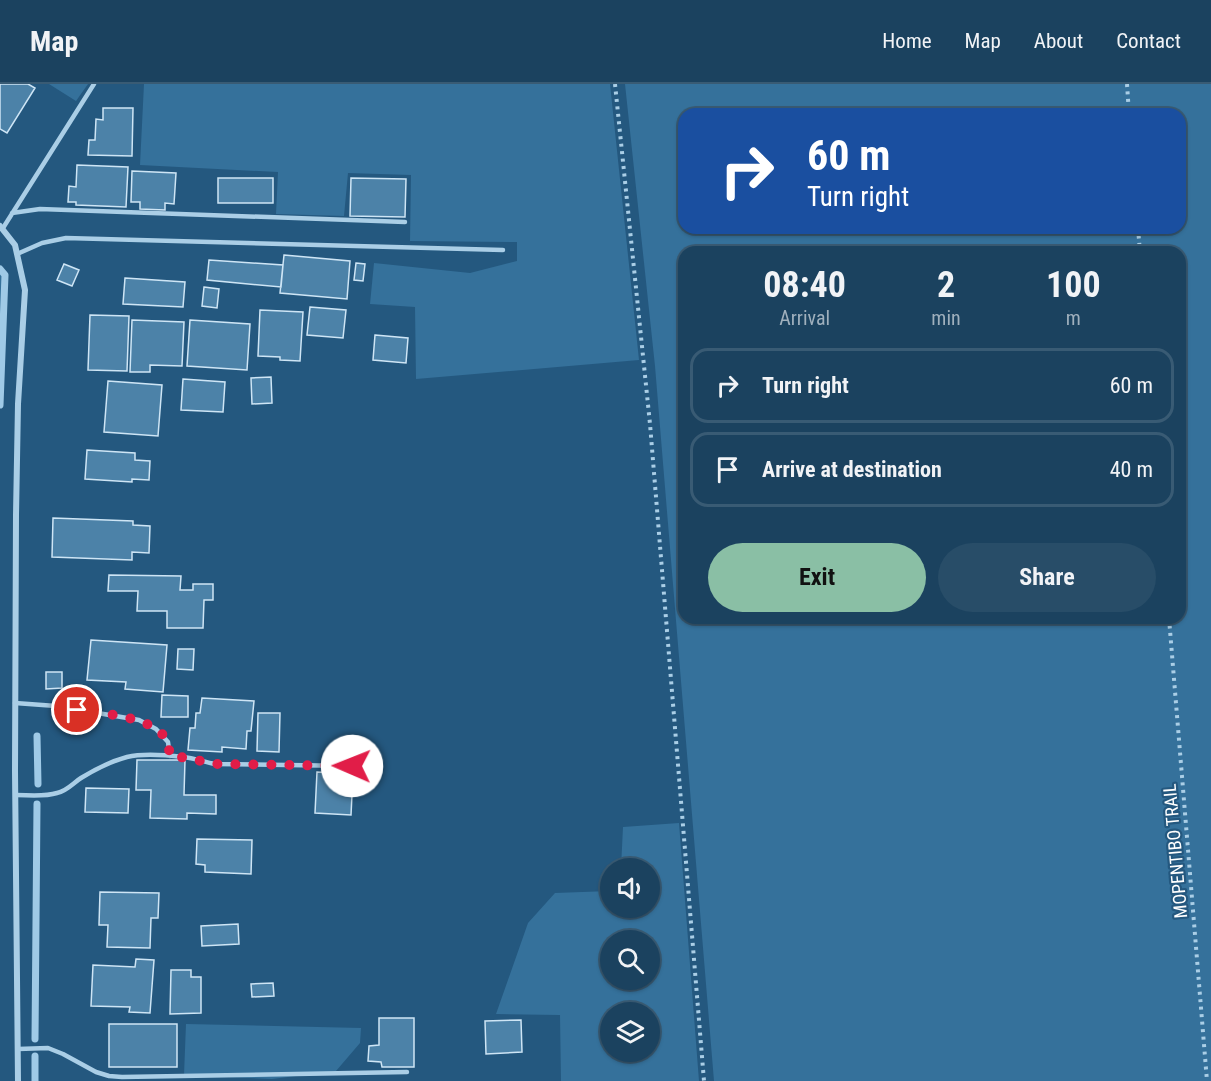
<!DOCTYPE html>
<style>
:root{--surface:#1b425f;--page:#284d68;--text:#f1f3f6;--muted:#a0b0bd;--line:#395b74;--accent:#8abfa5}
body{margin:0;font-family:"Roboto Condensed",sans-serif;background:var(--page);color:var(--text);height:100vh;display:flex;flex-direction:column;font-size:22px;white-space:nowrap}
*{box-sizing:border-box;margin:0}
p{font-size:20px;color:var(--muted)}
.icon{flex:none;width:33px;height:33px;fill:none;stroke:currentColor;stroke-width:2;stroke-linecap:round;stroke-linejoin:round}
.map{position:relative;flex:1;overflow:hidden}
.side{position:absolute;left:678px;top:162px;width:508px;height:378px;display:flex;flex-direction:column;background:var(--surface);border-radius:18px;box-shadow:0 2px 4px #0004,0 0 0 2px var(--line)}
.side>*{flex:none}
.hud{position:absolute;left:678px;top:24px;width:508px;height:126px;border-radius:18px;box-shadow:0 2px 4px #0004,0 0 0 2px var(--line);background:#1a4fa0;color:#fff;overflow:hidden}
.controls{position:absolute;left:600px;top:774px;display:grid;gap:12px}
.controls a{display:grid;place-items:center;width:60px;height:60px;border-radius:50%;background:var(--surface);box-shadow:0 2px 4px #0004,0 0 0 2px var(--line);font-size:30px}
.pin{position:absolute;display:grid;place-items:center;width:51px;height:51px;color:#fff;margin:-26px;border:3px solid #fff;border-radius:50%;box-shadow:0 2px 6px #0007}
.me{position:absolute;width:66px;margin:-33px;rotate:271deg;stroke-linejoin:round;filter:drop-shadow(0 0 4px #0008)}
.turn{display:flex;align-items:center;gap:21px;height:126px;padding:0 30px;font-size:27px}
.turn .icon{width:78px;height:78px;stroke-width:2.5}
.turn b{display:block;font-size:42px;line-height:51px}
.eta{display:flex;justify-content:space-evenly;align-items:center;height:102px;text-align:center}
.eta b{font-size:36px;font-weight:700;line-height:42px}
.action{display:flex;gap:12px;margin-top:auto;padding:12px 30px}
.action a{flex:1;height:69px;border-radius:36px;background:var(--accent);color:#111;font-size:24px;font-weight:700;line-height:69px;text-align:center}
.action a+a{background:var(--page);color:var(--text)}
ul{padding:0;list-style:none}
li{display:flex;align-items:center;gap:18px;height:75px;margin:0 12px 9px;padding:0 18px;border:3px solid var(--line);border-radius:18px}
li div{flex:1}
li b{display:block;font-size:22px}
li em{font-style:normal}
header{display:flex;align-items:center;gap:36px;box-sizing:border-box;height:84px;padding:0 30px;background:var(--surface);border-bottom:2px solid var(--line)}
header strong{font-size:28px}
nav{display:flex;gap:33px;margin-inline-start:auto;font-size:21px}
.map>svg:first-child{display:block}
.green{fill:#35719b;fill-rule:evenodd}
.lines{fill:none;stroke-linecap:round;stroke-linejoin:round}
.stream{stroke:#9fcae7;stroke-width:7}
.building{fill:#4c82a8;stroke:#cee5f5;stroke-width:1.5}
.path{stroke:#aacee6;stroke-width:4;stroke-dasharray:3 4.5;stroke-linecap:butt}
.lane{stroke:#aacee6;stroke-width:4.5}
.street{stroke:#aacee6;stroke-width:6}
.route{stroke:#e11d48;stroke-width:10;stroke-dasharray:0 18}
.labels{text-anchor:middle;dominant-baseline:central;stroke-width:4.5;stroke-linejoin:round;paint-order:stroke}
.street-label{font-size:18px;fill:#fff;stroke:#24587f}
</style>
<header>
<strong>Map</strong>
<nav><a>Home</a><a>Map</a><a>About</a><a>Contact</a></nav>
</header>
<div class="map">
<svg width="1211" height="997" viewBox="0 0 1211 997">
<rect width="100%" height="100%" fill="#24587f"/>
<path class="green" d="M49,0H88L76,17Z
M144,0H610L639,276L416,295L415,223L370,220L374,179L470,189L517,177V158L410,157L411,91L348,89L344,132L276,130L278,88L140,81Z
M625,0H1211V997H714L655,282ZM684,30H1180V144H684ZM684,168H1180V534H684Z
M0,185L5,191L0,321Z
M679,739L699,997H561L560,931L496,930L528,839L555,809L610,807V824H650V784H621L623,743ZM610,856H650V896H610ZM610,928H650V968H610Z
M186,940L361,944L360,959L336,987L272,995L184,991Z"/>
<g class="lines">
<path class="stream" d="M0,185L5,191L0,321
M37,652L38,700
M35,955L37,720
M35,997V972"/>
</g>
<path class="building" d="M0,0H28L35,4L7,49L0,45Z
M103,24H133L132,72L88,71L89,56H95L96,35L103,36Z
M77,81L128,83L126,123L76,121V118H68L69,102L76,103Z
M132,87L176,89L174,120L165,119V126L140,125V118H131Z
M218,94H273V119H218Z
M351,94L406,95L405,133L350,132Z
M284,171L350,177L347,215L280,209Z
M209,176L283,181L281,203L207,196Z
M356,179L365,180L363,197L354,196Z
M64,180L79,186L72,202L57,196Z
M125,194L185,198L183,223L123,220Z
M204,203L219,205L217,224L202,222Z
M310,223L346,226L343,254L307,251Z
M260,226L303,228L300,277L280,276V273L258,272Z
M90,231L129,232L127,287L88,286Z
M132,236L184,238L182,282L150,281V288H130Z
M190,236L250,240L247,286L187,282Z
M375,251L408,254L406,279L373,276Z
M271,293L272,319L252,320L251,294Z
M183,295L225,298L223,328L181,326Z
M108,297L162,301L158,352L104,348Z
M87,366L135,369V376L150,377L149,396L132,395V398L85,395Z
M53,434L133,437V441L150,442L149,469L132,468V476L52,473Z
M109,491L181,492L180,506H193V500H213V516H204L203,544H167V527H137L138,507H108Z
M91,556L167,561L163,608L125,605L126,598L87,596Z
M178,565H194L193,586L177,585Z
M46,588H62V604L46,605Z
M162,611L188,612V633H161Z
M202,614L254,617L251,647H247L246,665L222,663V668L188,666L190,644H195L196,629H200Z
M258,629H280L279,668L257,667Z
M137,676H185L184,711H216V730L187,729V735L150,734L151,706H136Z
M317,688L353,690L351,731L315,729Z
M86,704L129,705L128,729L85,728Z
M197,755L252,756L251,790L205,788V781L196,780Z
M100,808L159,809L158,834H151L150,864L107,863L108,841H99Z
M238,840L239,860L202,862L201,842Z
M136,875L154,876L150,929L129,928L130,923L91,922L93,881L135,883Z
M171,886H191V893H201V929L170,930Z
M273,899L274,912L252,913L251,900Z
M379,934H414V983H382L381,978L368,977L369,962L379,961Z
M521,936L522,968L486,970L485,937Z
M109,940H177V983H109Z"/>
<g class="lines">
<path class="path" d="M615,0L650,340L704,997
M1127,0L1129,30
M1138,144L1140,168
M1169,534L1207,997"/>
<path class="lane" d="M12,129L40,125L405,138
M3,144L94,0
M17,170L42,159L66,154L503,166
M15,619L56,622L139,636L156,645L168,658L170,672
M16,711C29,711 44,713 57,709C67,707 73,699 81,694C94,686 112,677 127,673C144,669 166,671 183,673C194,674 204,678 215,680L352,682
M18,965L48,964L63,970L96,988L109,992L122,993L407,988"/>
<path class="street" d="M0,142L15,161L25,206L18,320L16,431L15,687L18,997"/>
</g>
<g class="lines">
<path class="route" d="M77,626C103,630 155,632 168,658C169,662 169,668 170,672C185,673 200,677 215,680L352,682"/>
</g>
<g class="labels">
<g class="street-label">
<text transform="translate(1175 767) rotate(-95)">MOPENTIBO TRAIL</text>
</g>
</g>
</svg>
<div class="controls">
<a><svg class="icon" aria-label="sound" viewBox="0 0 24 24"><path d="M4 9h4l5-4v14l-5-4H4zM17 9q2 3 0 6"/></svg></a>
<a><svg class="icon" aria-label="search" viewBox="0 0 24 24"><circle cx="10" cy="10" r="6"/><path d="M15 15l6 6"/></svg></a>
<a><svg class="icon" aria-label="layers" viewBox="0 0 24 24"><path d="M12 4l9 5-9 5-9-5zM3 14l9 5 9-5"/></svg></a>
</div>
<div class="pin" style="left:77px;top:626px;background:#d93025"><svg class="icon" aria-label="arrive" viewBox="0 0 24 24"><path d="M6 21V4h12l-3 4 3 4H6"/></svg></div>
<svg class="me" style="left:352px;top:682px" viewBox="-20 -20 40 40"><circle r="19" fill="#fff"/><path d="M0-13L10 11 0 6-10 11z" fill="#e11d48"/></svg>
<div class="hud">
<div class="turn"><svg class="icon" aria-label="right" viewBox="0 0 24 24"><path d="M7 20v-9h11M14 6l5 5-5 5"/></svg><div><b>60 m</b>Turn right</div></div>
</div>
<section class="side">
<div class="eta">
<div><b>08:40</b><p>Arrival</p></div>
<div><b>2</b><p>min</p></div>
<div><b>100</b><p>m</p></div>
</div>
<ul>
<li><svg class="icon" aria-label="right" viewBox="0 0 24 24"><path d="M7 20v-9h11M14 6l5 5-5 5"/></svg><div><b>Turn right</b></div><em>60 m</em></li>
<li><svg class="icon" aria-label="arrive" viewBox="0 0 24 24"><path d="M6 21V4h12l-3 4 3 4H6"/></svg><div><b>Arrive at destination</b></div><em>40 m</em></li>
</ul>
<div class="action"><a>Exit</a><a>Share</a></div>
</section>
</div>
